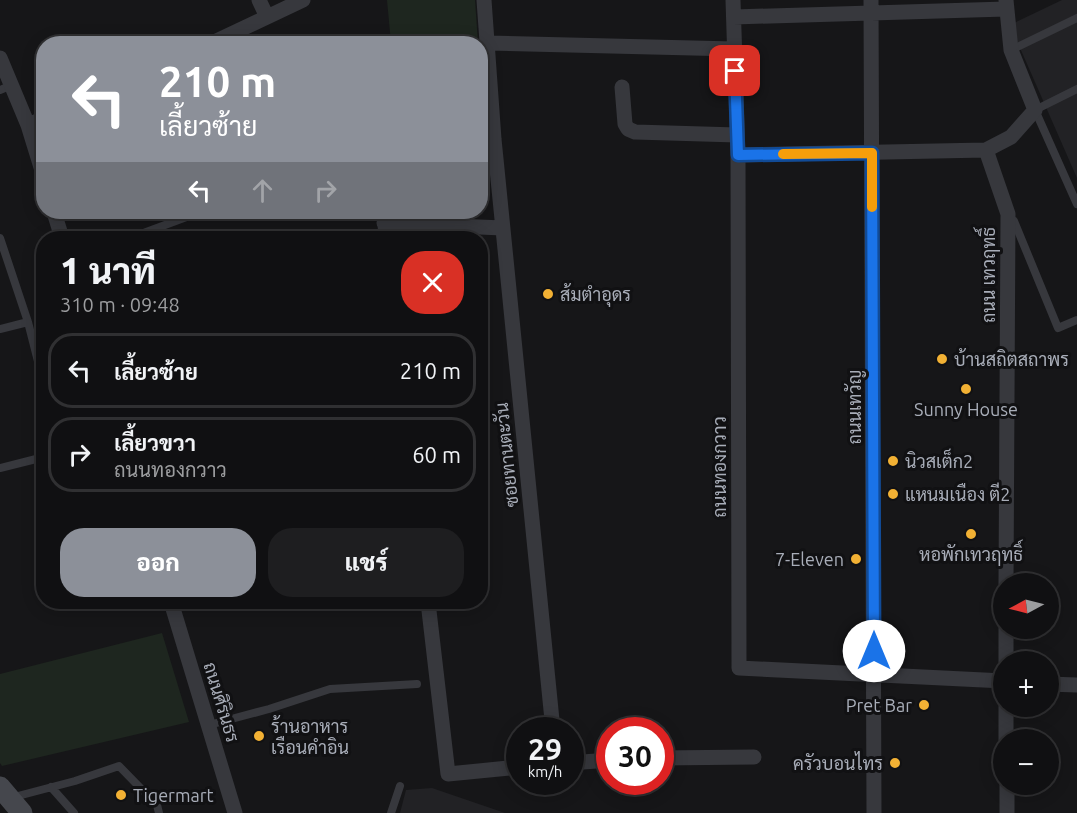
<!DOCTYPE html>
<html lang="th">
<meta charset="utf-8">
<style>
:root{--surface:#101012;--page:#1e1e20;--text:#f1f3f6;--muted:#9c9d9f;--line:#303032;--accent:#8c9099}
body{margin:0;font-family:Ubuntu,Sarabun,sans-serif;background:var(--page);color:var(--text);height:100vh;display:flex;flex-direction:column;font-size:22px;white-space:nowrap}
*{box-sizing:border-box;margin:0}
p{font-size:20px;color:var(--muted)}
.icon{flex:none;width:33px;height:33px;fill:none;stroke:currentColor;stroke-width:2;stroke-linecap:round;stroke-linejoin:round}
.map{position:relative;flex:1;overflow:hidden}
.panel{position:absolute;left:36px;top:231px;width:452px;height:378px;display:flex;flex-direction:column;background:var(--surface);border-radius:24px;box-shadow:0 3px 15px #0003,0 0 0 2px var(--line)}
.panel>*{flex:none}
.top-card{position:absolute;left:36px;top:36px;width:452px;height:183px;border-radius:24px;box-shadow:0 3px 15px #0003,0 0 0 2px var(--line);background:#8c9099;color:#fff;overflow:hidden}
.needle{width:39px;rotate:263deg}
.buttons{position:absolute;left:993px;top:573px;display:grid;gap:12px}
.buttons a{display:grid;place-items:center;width:66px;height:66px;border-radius:50%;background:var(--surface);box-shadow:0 3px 15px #0003,0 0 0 2px var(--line);font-size:30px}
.speed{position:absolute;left:506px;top:717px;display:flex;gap:12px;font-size:30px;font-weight:700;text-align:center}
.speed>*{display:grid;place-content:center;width:78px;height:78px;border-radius:50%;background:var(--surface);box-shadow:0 3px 15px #0003,0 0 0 2px var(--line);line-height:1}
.speed small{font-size:15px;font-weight:400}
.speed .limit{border:9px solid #d22;background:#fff;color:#111}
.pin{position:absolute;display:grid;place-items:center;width:51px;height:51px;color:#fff;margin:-26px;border-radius:12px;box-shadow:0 3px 9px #0006}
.me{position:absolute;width:66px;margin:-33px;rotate:0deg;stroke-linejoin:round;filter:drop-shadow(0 0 4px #0008)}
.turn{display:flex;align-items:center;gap:21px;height:126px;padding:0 24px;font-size:27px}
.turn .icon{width:78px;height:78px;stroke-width:2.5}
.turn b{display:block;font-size:42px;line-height:51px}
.lanes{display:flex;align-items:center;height:57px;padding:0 24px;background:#0003;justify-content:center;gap:30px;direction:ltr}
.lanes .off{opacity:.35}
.round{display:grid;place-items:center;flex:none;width:63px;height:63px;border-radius:24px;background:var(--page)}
.headline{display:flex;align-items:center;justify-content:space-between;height:102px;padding:0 24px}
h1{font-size:36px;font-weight:800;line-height:45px}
.primary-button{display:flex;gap:12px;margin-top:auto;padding:12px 24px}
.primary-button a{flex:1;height:69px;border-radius:24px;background:var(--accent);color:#fff;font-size:24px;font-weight:800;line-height:69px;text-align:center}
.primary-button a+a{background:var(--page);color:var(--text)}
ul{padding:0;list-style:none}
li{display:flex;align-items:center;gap:18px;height:75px;margin:0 12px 9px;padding:0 12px;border:3px solid var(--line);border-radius:24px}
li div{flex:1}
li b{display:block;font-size:22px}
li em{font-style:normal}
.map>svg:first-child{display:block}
.built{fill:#222225}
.green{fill:#1e261f}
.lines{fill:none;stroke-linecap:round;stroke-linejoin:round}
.service{stroke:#37383d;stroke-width:8}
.minor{stroke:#37383d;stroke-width:15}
.secondary{stroke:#45474d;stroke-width:21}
.route-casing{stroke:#114b97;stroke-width:15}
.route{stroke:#1a73e8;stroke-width:10}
.slow{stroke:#f59e0b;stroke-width:10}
.poi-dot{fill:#f2b134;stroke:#111113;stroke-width:2}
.labels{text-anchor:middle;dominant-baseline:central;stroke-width:6;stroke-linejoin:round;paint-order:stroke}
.street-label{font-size:18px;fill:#a8adb8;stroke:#111113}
.poi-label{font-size:18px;fill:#a8adb8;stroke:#111113;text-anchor:start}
</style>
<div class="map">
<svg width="1077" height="813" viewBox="0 0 1077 813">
<rect width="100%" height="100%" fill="#161618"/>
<path class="built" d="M1062,0H1077V178L1010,25Z
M432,788L505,813H400L406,790Z"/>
<path class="green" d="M387,0H475L478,43H391Z
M162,633L189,722L2,766L0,763V674Z"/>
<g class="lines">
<path class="service" d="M1011,50L1077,18
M1077,89L1035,110L1077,204
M0,90L12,85
M1014,221L1058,328L1077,320
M0,238L28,322L44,385
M130,238L200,212
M0,329L28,322
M0,468L44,457
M209,725L269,709L330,689L417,684
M51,787L74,813
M14,797L75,781L119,766L157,805L159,813
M391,813L400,786"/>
<path class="minor" d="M259,0L267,17
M484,0L494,139L553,730
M733,0L738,155L739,668L1004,681
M871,0L874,813
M734,17L1006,9
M488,43L734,49
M210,44L303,0
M0,58L28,125L44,177
M622,87L625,124L628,129L635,132L737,135
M28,125L44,118
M986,150L1008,214L1006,584
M738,155L986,150L1011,137L1035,110L1011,50L1006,0
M54,212L62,238
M384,212L386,238
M384,223L503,228
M171,602L235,813
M428,602L448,774L519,767
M1006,662V628
M1048,684L1077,685
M1006,706V740
M660,758L754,757
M570,763L609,760
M1007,784V813"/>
<path class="secondary" d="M0,787L22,813"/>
</g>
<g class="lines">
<g class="route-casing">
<path id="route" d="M735,71L738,155L872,153L874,651"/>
</g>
<use href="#route" class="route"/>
<path class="slow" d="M783,154L872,153V207"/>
</g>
<g class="poi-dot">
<circle cx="548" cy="294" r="6"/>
<circle cx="942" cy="359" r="6"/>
<circle cx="966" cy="389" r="6"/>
<circle cx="893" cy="461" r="6"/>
<circle cx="893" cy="494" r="6"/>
<circle cx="971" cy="534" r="6"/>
<circle cx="856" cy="559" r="6"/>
<circle cx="924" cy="705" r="6"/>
<circle cx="259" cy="736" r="6"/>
<circle cx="895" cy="763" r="6"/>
<circle cx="121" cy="795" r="6"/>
</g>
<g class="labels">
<g class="street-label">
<text transform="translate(988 275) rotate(-90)">ถนน เทวฤทธิ์</text>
<text transform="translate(854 407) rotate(-90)">ถนนเทวัญ</text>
<text transform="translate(506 455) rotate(-96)">ซอยทานตะวัน</text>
<text transform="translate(719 467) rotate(-90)">ถนนทองกวาว</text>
<text transform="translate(222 702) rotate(73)">ถนนศิรินธร</text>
</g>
<g class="poi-label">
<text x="560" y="294">ส้มตำอุดร</text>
<text x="954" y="359">บ้านสถิตสถาพร</text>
<text x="966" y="409" text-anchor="middle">Sunny House</text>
<text x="905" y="461">นิวสเต็ก2</text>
<text x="905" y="494">แหนมเนือง ตี2</text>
<text x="971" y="554" text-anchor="middle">หอพักเทวฤทธิ์</text>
<text x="844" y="559" text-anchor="end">7-Eleven</text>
<text x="912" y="705" text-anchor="end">Pret Bar</text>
<text x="271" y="726">ร้านอาหาร<tspan x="271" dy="21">เรือนคำอิน</tspan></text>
<text x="883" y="763" text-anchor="end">ครัวบอนไทร</text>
<text x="133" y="795">Tigermart</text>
</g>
</g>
</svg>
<div class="buttons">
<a><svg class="needle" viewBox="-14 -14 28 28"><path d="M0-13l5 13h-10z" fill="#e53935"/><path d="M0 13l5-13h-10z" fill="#9c9d9f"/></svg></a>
<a>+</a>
<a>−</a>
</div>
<div class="speed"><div>29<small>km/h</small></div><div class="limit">30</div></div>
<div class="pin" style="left:735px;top:71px;background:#d93025"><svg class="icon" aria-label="arrive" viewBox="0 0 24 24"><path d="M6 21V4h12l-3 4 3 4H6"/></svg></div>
<svg class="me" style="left:874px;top:651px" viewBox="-20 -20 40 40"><circle r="19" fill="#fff"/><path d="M0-13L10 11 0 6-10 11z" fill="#1a73e8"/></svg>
<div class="top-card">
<div class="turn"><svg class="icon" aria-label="left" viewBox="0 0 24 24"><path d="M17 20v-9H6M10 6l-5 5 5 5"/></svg><div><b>210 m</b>เลี้ยวซ้าย</div></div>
<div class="lanes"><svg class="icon" aria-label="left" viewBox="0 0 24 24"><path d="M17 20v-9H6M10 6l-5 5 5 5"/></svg><svg class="icon off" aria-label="ahead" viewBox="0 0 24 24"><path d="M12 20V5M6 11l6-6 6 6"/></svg><svg class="icon off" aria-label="right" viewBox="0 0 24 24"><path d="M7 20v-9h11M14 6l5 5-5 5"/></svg></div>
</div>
<section class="panel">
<div class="headline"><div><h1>1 นาที</h1><p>310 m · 09:48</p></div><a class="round" style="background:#d93025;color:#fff"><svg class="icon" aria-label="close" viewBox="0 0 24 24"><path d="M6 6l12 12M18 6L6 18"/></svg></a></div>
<ul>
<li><svg class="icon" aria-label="left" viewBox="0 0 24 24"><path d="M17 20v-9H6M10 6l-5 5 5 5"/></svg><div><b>เลี้ยวซ้าย</b></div><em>210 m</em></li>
<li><svg class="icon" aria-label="right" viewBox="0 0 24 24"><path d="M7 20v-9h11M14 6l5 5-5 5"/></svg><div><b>เลี้ยวขวา</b><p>ถนนทองกวาว</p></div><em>60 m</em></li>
</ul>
<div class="primary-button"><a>ออก</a><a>แชร์</a></div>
</section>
</div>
